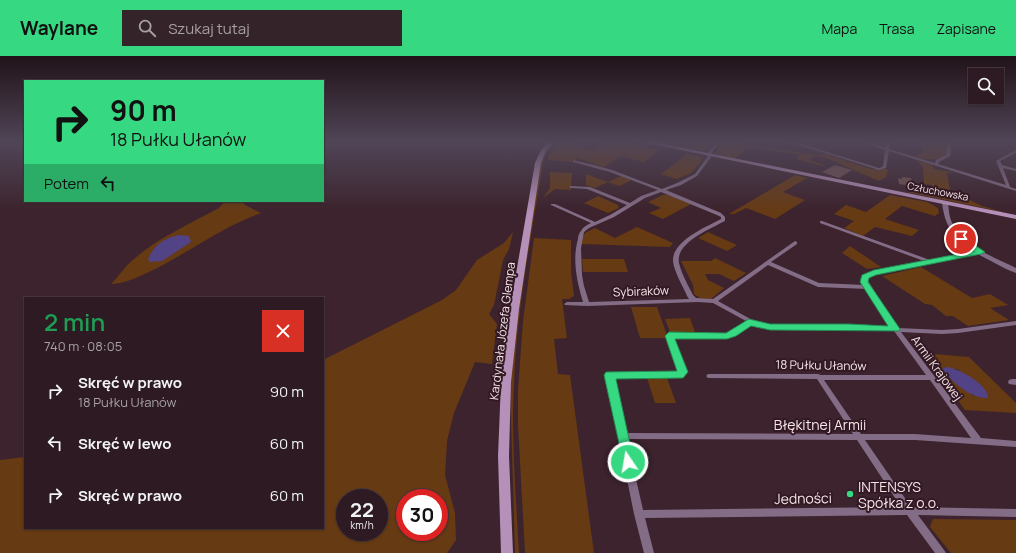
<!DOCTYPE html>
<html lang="pl">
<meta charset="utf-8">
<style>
:root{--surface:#2d1a22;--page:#35232a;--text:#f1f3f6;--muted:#a7a1a5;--line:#483840;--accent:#36d881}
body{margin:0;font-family:Manrope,sans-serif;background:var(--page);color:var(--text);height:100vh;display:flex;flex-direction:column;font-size:15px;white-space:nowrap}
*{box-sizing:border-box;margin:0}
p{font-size:13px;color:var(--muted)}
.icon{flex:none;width:22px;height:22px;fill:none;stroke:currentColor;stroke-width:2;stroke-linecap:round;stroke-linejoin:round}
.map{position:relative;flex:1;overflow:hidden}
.details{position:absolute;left:24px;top:241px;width:300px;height:232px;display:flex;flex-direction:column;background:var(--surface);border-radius:0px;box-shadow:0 1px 3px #0004,0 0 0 1px var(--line)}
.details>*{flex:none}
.top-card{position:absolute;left:24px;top:24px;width:300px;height:122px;border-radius:0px;box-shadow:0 1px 3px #0004,0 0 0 1px var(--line);background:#36d881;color:#111;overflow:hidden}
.buttons{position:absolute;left:968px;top:12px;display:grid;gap:8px}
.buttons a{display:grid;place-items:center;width:36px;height:36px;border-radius:0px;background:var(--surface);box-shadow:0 1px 3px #0004,0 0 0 1px var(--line);font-size:20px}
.speed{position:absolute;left:336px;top:433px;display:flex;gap:8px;font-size:20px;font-weight:700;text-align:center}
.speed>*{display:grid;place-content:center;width:52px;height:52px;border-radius:50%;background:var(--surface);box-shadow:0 1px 3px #0004,0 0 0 1px var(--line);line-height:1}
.speed small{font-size:10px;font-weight:400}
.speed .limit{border:6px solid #d22;background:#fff;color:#111}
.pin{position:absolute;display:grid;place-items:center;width:34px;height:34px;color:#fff;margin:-17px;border:2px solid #fff;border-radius:50%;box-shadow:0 1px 4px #0007}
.me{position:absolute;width:44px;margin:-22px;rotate:348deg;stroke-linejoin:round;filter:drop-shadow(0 0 3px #0008)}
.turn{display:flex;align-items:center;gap:14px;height:84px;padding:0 20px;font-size:18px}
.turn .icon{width:52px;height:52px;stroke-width:2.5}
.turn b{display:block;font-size:28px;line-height:34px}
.then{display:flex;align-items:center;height:38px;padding:0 20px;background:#0003;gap:8px;font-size:15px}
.round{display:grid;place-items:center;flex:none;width:42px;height:42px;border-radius:0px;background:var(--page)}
.summary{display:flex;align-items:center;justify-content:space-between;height:68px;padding:0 20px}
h1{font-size:24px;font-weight:600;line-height:30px;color:#1e9e55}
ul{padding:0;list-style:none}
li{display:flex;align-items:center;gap:12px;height:52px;padding:0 20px}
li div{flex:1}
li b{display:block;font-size:15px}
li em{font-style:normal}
header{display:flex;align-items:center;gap:24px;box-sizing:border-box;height:56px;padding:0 20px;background:var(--accent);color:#111}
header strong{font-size:19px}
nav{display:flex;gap:22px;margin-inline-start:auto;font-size:14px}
.search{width:280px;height:36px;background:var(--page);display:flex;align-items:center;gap:10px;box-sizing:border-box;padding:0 14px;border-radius:0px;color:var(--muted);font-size:15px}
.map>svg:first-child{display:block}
.green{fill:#663a13;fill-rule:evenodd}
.water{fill:#514386}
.building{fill:#735450}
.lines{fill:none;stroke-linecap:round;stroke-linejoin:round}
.minor{fill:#836c86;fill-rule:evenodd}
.tertiary{fill:#836c86;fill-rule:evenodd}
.secondary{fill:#b590b9;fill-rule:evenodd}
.route{fill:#36d881;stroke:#238c54}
.poi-dot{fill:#36d881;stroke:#321923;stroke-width:1.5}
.labels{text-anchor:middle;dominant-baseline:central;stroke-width:4;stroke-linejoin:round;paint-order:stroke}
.far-street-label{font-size:10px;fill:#f7e5eb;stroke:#321923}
.street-label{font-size:12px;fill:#f7e5eb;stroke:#321923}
.near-street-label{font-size:14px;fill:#f7e5eb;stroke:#321923}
.near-poi-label{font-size:14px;fill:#f7e5eb;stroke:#321923;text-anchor:start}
</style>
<header>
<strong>Waylane</strong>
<div class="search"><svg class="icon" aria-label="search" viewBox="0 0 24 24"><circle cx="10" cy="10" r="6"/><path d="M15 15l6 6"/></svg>Szukaj tutaj</div>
<nav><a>Mapa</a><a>Trasa</a><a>Zapisane</a></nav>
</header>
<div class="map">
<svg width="1016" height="497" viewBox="0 0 1016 497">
<rect width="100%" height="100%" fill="#3c232d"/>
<path class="green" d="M556,86L546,98L543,107C531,180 517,253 514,327C511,383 516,440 519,497H515L510,331L514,282L541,106L547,94Z
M559,86H566L592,94L605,86H622L659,94L644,106L621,100L603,111L578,102L571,106L548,104L549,98Z
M671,86H713L706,95H702L671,89H669Z
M724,86L753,89L809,98L828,99L872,113H888L886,121L879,125L824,101L813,100L809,104L824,109L822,110L796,103L800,99L757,92L752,93L746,92L735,103L714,97Z
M923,86H945C954,108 928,104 916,101L915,100L923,97Z
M687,98L699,100L703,103L691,117L676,123L661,118Z
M916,104L932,109L934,113L956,117H947L951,139L957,142L964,141L982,150L1003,156L907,136C916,134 926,142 933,132L932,129L924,128L923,111Z
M550,116L572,117L571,134L555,133L543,142L550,132Z
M586,118L608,126L621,120L632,124L619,130L608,126L595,132L586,129Z
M795,119L807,122L783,136L805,144L775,163L746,152L734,158H729Z
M663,139H668L691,148L663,163L649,157L661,152L648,146Z
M890,139L927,146L938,152L939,157L935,160L902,150L885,163L919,174L912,180L875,171L863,180L844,172L854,165L834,158L846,149L866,156Z
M598,140L618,149L619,152L608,157L584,147Z
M225,145H242L245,149L261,157C248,162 234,168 222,175C197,188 137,229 111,228C119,220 125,210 134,203C159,181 190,168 219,152Z
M637,171L673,187L670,191L582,188V182L585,177L595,172L615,182Z
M513,176L509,193L503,204L494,249L489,258L497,268L492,308L475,306L454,357L447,385L445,419L455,457L456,484L447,497H0V404L25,401V472H323V304L442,244L456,234L477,204L504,187ZM345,442H379V476H345ZM405,442H439V476H405Z
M708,176L737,189L727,195L698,182Z
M534,182L571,184V216L574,240L569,243H562L567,282L554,283L558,318L570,319L594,497H525L518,369V334L523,265Z
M850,190L881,211L867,213L842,197Z
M715,202L746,217L734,225L719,218H705L708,224L724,232L711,243L700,242L694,238L693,229L681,205H711Z
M582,203H624L628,216H583Z
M921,211L972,242L990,238L1008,249L990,252L1009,264L968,270L953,260H946L932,249L925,248L882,220Z
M631,251H657L668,282H640Z
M690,262L695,276H670L665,263Z
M923,297L969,301L1016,347V357L965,354ZM942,313H957L983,332L974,340L946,319Z
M647,322H667L676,347H655Z
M933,463L1016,464V497H951L930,471Z"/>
<path class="water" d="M179,179L189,180L191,186L162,205L150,206L148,203C154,189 164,182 179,179Z
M946,311C957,311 989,329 988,342C971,343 952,326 942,313Z"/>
<path class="building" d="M835,109L852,114L839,122L822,116Z
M902,121L911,122L913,130L899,128L898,122L902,123Z"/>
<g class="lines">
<path class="minor" d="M717,86H720L710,99L712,100L697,120L681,129L666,134L721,157L725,161V165C710,173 675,187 679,207C682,219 688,229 693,239L696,242L713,243L795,185L797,186V188L771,206L819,227L865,229L861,223L865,218L924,205L820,167V165H822L930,204L981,194L983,195L984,196L983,197L981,198L875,218L869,220L867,223L892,263L898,272L942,274L958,273L1016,265V269L958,277L942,278L901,276L981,382L1016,385V391L915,384H865L911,451L1016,453V461L918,459L944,494L946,497H935L907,459L645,462L654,497H644L634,458L606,319L608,317H678L666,280L667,279L727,278L746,265L713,247L698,246L587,250L565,249L564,248L567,246H583C577,226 572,204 578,183C578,180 579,177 581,175C583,171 587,169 591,167L551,149V148H555L595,166L610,159L627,149L587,133L572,132H570V130L590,131L630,147L641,140L658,134L610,116L573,106V104L594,109L612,114L662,133L677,127L695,118L708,100L706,99L707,98ZM661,136L717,159L721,161V163C706,171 672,185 673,205C674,216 683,230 687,240L689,243L589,246L584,230L582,219L581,192L584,176L589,172L614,161L645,142ZM768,209L818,231L867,233L891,271L849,269H770L754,265L718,245ZM752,268L770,273H849L894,275L926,319H821L818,318H708L706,320L708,322H710L817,323L853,378L626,377L614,321H681L685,317L673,282H727L733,280L749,269ZM824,324H930L971,382L915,378H861ZM627,383L857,384L901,451L643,454Z
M789,86H795L879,112L882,111L883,110L885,94L863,86H869L885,92L886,86H890L889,93L935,107L936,104L946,99L947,93L946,86H950L951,93L950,100L939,106L938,108L1006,129L996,105L1016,94V97L1000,105L1002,109L1016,113V115L1003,112L1010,131L1016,133V135L889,95L886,112L879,114Z
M1012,323H1016V329L1009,328L1008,326L1009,324Z"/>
<path class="tertiary" d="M945,145L948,147C949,154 949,162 953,168C963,190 996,202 1016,212V217C1007,214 999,209 991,205C963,191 946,180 942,147Z"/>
<path class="secondary" d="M549,86H554L546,95L541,107L519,253L511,326L509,400L513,497H501L498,400L501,326L510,253L535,107L541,94Z
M642,86H654L1016,159V163Z"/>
</g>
<linearGradient id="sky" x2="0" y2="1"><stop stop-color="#211319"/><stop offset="0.55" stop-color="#504557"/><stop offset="1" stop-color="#504557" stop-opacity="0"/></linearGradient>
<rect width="1016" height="156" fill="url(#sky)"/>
<path class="route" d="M958,181H963L985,196L981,198L876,219L869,222L868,226L900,273L899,275L770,274L751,270L736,280L727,283H675L688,316L683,322L616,323L634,406L633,410L628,411L624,410L604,319L606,316L677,315L665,280L669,276L726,277L749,263L770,268H849L888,270L860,226L862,219L874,214L974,195L958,185Z"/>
<circle class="poi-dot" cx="850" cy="438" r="4"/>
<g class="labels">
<g class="far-street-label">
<text transform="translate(938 135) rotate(11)">Człuchowska</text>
</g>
<g class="street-label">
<text transform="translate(641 235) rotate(-2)">Sybiraków</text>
<text transform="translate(502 275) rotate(-83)">Kardynała Józefa Glempa</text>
<text transform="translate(821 309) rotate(1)">18 Pułku Ułanów</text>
<text transform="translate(937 312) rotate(54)">Armii Krajowej</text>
</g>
<g class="near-street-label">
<text x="820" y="368">Błękitnej Armii</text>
<text transform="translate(803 442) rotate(-1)">Jedności</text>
</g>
<g class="near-poi-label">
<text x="858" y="430">INTENSYS<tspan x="858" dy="16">Spółka z o.o.</tspan></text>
</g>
</g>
</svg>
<div class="buttons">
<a><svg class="icon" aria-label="search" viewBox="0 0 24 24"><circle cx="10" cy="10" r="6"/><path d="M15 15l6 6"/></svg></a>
</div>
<div class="speed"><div>22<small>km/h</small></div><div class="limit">30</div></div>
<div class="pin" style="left:961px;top:183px;background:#d93025"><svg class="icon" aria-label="arrive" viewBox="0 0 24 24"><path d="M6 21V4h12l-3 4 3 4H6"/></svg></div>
<svg class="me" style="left:628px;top:406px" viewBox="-20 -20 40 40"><circle r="17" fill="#36d881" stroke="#fff" stroke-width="3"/><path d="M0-11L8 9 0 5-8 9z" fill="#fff"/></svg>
<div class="top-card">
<div class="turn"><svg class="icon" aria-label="right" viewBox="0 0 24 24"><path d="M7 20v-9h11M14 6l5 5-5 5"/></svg><div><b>90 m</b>18 Pułku Ułanów</div></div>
<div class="then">Potem<svg class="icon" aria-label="left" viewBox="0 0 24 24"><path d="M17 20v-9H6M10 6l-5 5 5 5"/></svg></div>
</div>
<section class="details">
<div class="summary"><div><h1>2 min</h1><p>740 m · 08:05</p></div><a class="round" style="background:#d93025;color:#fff"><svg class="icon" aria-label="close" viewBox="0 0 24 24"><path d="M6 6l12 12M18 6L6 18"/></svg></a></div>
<ul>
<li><svg class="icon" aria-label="right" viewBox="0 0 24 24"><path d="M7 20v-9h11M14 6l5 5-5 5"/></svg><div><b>Skręć w prawo</b><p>18 Pułku Ułanów</p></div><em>90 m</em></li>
<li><svg class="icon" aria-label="left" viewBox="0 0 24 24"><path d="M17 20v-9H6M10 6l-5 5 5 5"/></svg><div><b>Skręć w lewo</b></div><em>60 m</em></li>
<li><svg class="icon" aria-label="right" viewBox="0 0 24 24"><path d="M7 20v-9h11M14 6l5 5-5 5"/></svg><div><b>Skręć w prawo</b></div><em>60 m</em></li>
</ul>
</section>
</div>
